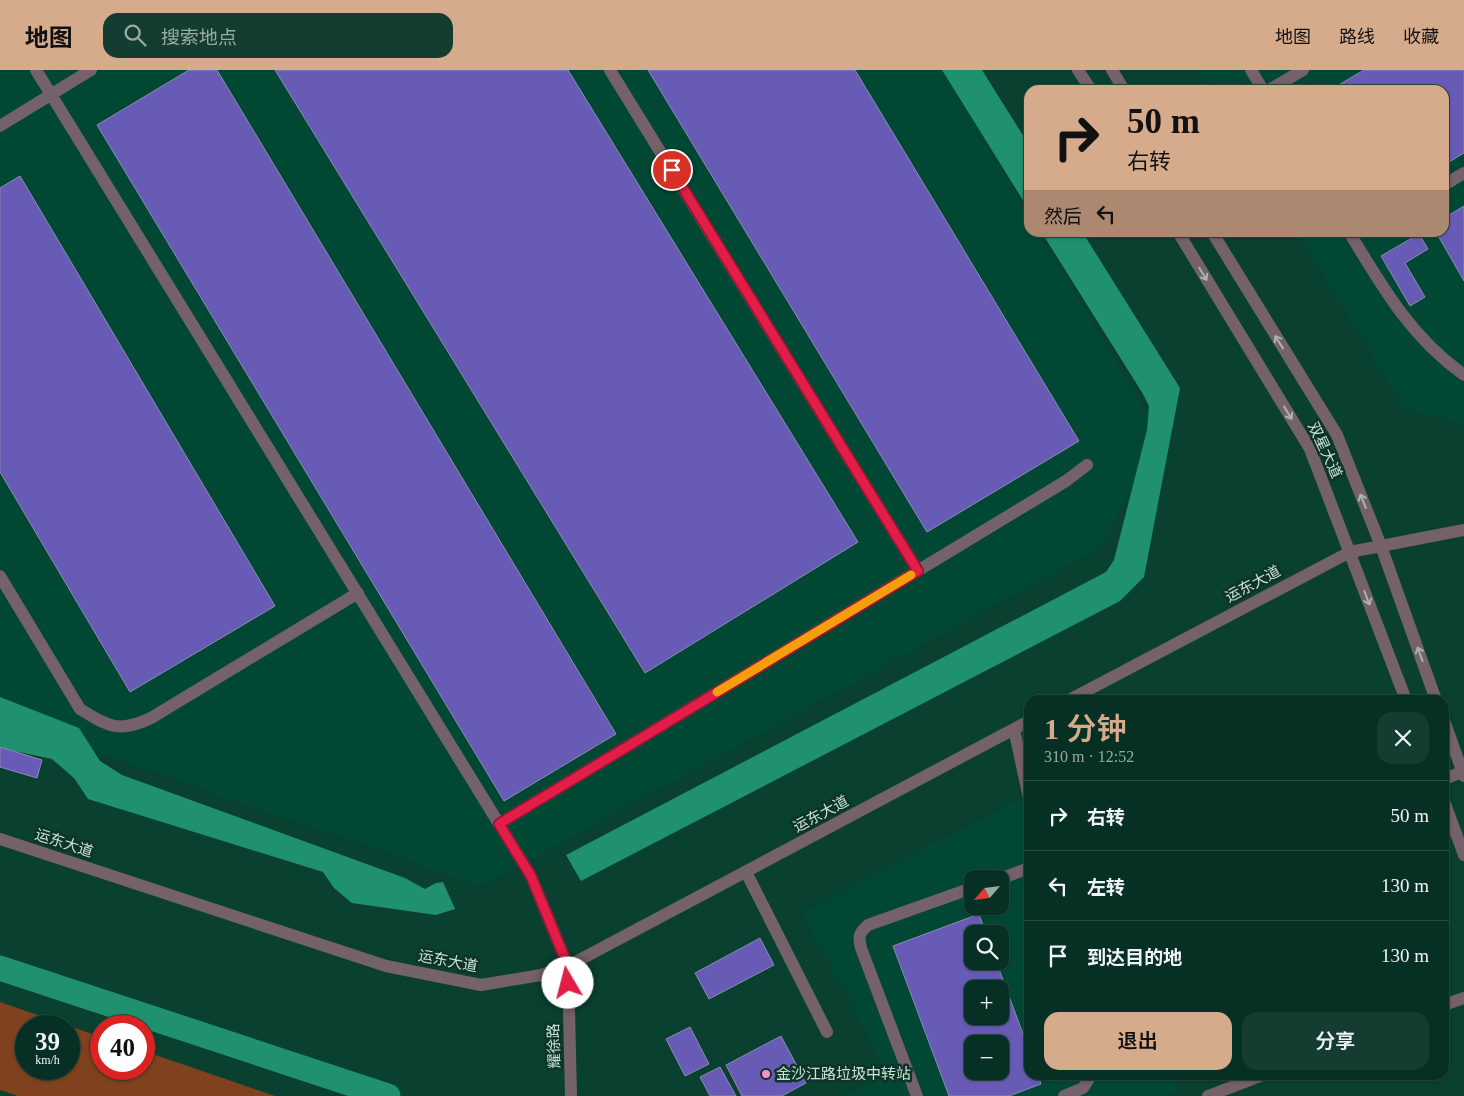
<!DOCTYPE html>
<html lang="zh">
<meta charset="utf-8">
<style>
:root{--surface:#073024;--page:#153c31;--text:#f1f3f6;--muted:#98a9a6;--line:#284b41;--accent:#d6ab8b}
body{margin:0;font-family:"Times New Roman","Noto Sans SC",serif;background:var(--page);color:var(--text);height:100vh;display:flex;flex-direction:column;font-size:19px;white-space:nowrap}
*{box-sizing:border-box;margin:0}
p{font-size:16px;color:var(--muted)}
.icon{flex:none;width:28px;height:28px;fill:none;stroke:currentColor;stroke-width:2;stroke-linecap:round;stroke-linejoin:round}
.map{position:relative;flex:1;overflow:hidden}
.drawer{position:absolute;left:1024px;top:625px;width:425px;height:385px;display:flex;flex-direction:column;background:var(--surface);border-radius:15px;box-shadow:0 1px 4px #0004,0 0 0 1px var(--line)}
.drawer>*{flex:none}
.hud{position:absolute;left:1024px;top:15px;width:425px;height:152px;border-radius:15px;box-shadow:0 1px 4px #0004,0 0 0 1px var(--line);background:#d6ab8b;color:#111;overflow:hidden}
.needle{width:32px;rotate:242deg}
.fabs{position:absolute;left:964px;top:800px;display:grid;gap:10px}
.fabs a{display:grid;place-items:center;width:45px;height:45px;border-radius:10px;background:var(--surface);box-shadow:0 1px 4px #0004,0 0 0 1px var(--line);font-size:25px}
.speed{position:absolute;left:15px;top:945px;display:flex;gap:10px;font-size:25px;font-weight:700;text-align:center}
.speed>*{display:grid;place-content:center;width:65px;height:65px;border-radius:50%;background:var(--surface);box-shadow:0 1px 4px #0004,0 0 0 1px var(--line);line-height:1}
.speed small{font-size:12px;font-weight:400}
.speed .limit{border:8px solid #d22;background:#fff;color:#111}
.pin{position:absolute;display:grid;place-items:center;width:42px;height:42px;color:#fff;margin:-21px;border:2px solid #fff;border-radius:50%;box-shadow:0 1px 5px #0007}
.me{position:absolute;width:55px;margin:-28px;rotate:352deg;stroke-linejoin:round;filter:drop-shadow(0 0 4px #0008)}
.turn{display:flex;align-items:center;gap:18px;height:105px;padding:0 20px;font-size:22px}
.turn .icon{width:65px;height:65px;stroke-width:2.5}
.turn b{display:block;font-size:35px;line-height:42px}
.then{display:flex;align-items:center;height:48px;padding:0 20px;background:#0003;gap:10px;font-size:19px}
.round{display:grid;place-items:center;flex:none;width:52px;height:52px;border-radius:15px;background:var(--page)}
.summary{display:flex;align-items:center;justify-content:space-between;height:85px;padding:0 20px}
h1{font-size:30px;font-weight:600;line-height:38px;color:var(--accent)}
.button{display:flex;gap:10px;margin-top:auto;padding:10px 20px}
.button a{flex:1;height:58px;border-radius:15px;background:var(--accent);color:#111;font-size:20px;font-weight:600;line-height:58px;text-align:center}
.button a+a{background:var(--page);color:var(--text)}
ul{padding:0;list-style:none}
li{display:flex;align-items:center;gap:15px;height:70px;padding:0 20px;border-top:1px solid var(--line)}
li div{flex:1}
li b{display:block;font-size:19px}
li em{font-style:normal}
header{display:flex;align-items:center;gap:30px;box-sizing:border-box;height:70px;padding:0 25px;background:var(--accent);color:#111}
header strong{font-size:24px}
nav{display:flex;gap:28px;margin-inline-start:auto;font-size:18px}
.search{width:350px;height:45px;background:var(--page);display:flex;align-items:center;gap:12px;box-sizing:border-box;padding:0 18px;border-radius:15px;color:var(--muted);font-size:19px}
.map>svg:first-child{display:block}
.built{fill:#004834;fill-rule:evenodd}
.green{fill:#80411e;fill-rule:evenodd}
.water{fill:#20916f}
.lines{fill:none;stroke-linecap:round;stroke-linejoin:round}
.canal{stroke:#20916f;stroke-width:25}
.building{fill:#685bb6;stroke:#8d8ab4;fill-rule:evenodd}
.minor{stroke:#74616a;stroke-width:12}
.oneway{stroke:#abb5b0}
.route-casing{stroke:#92132f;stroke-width:12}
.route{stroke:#e11d48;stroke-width:9}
.slow{stroke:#f59e0b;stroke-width:9}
.poi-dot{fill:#f98fc9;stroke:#0d3427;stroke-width:2}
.labels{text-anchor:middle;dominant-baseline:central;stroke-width:5;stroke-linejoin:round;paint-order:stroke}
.street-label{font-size:15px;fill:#c8e2d6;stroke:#0d3427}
.poi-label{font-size:15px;fill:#c8e2d6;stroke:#0d3427;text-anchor:start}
</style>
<header>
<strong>地图</strong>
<div class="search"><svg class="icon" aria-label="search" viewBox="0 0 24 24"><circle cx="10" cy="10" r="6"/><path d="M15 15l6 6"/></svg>搜索地点</div>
<nav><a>地图</a><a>路线</a><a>收藏</a></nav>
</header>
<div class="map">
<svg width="1464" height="1026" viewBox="0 0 1464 1026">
<rect width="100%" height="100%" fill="#094030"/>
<path class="built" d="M0,0H942L1029,145V162L1039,163L1159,364L1102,477L482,816L0,649Z
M1197,0H1464V353L1404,338L1297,163L1444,162V20H1209Z
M1029,724V1005H1172L1178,1021L1166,1026H843L887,1003L802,842ZM972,809H1000V836H972ZM972,864H1000V891H972ZM972,919H1000V946H972ZM972,974H1000V1001H972Z"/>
<path class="green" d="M0,932L101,967V999H144V981L275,1026H18L0,1020ZM26,956H69V999H26Z"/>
<path class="water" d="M942,0H982L1029,75V140Z
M1042,163H1083L1180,318L1144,507L1120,531L581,811L566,785L1106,502L1114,490L1147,360L1149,336L1143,324Z
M0,627L79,658L100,691L122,705L405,808L425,819L436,813L443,812L455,839L436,845L352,833L334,818L323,802L88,729L74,708L52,689L0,678Z"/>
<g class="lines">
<path class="canal" d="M0,898L388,1026"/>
</g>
<path class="building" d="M189,0H217L616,664L504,731L97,55Z
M275,0H568L858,472L645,603Z
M648,0H855L1079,371L927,462Z
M1364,0H1464V83L1444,95V20H1330Z
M20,106L275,536L130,622L0,402V118Z
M1464,136V211L1436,162H1444V148Z
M1419,164L1428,179L1405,193L1425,227L1410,236L1381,186Z
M0,677L42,690L37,708L0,697Z
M979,844L986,864H972V891H996L1029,980V1005H1038L1041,1014L1009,1026H949L893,876ZM972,919H1000V946H972ZM972,974H1000V1001H972Z
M760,868L774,895L709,929L695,903Z
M690,957L709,994L685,1006L666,969Z
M781,966L806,1013L782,1026H742L726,995Z
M720,997L736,1026H710L700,1007Z"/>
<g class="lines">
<path class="minor" d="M36,0L531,806L568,896L571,1026
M610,0L918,501
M1078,0L1091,20
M1112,0L1124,20
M1251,0L1263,20
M1269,20L1303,0
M0,56L91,0
M1444,115L1464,103
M1178,162L1310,379L1406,630
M1212,162L1337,365L1381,476L1436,630
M1349,162C1383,218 1410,266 1464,305
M0,506L80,639C109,657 120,663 151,648L358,523
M1069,630L1350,482L1464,460
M1444,650L1464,706
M1014,659L1029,728
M1444,709L1462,702
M1444,731L1464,785
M499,754L1066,411L1087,395
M0,769L386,896L481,915L541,905L568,896L1029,651
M746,802L827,962
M1000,809L1029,798
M1444,935L1464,928
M917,1026L861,878C858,866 859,863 868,855L972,818
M1064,1026L1083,1018L1090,1007L1089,1005
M1208,1026L1263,1005"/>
</g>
<defs><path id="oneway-shaft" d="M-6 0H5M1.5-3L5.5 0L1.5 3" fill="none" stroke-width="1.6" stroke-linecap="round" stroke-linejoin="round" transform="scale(1.25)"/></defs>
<g class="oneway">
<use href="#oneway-shaft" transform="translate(1203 204) rotate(59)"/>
<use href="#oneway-shaft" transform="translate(1279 272) rotate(-122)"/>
<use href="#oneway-shaft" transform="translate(1288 343) rotate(59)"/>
<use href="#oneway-shaft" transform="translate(1363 431) rotate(-112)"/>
<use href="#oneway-shaft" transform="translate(1367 528) rotate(69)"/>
<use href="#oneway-shaft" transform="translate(1420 584) rotate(-110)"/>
</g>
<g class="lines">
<g class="route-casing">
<path id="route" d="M568,913V896L531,806L499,754L918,501L672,100"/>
</g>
<use href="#route" class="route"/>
<path class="slow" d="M717,622L911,505"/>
</g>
<circle class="poi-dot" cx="766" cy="1004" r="5"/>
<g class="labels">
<g class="street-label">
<text transform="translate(1325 380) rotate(65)">双星大道</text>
<text transform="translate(1253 514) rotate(-28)">运东大道</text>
<text transform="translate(821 744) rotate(-28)">运东大道</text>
<text transform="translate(64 773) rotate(18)">运东大道</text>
<text transform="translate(448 891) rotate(11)">运东大道</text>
<text transform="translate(554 976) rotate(-92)">耀徐路</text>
</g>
<g class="poi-label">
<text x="776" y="1004">金沙江路垃圾中转站</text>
</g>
</g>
</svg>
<div class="fabs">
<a><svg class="needle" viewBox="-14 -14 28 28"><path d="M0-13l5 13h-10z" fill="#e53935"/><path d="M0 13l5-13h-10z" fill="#98a9a6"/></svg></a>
<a><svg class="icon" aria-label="search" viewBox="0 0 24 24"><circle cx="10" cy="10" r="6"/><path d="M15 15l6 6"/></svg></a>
<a>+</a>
<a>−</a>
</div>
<div class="speed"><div>39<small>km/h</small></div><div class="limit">40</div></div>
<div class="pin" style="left:672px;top:100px;background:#d93025"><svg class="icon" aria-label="arrive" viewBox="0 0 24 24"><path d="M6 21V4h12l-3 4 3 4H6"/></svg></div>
<svg class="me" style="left:568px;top:913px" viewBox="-20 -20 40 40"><circle r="19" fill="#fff"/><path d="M0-13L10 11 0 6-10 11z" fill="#e11d48"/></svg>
<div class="hud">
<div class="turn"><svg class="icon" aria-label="right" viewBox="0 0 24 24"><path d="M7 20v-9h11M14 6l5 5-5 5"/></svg><div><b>50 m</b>右转</div></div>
<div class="then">然后<svg class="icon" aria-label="left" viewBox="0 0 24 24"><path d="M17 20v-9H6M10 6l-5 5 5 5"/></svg></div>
</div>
<section class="drawer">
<div class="summary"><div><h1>1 分钟</h1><p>310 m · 12:52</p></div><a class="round"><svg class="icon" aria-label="close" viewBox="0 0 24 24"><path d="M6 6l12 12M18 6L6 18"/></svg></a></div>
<ul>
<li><svg class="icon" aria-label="right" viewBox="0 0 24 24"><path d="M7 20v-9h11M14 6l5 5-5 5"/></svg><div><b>右转</b></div><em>50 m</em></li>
<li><svg class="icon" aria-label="left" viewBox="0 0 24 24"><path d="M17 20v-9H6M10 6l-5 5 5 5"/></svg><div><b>左转</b></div><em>130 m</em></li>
<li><svg class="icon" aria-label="arrive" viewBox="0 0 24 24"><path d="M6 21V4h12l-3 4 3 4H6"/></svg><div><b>到达目的地</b></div><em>130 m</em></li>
</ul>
<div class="button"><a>退出</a><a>分享</a></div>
</section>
</div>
